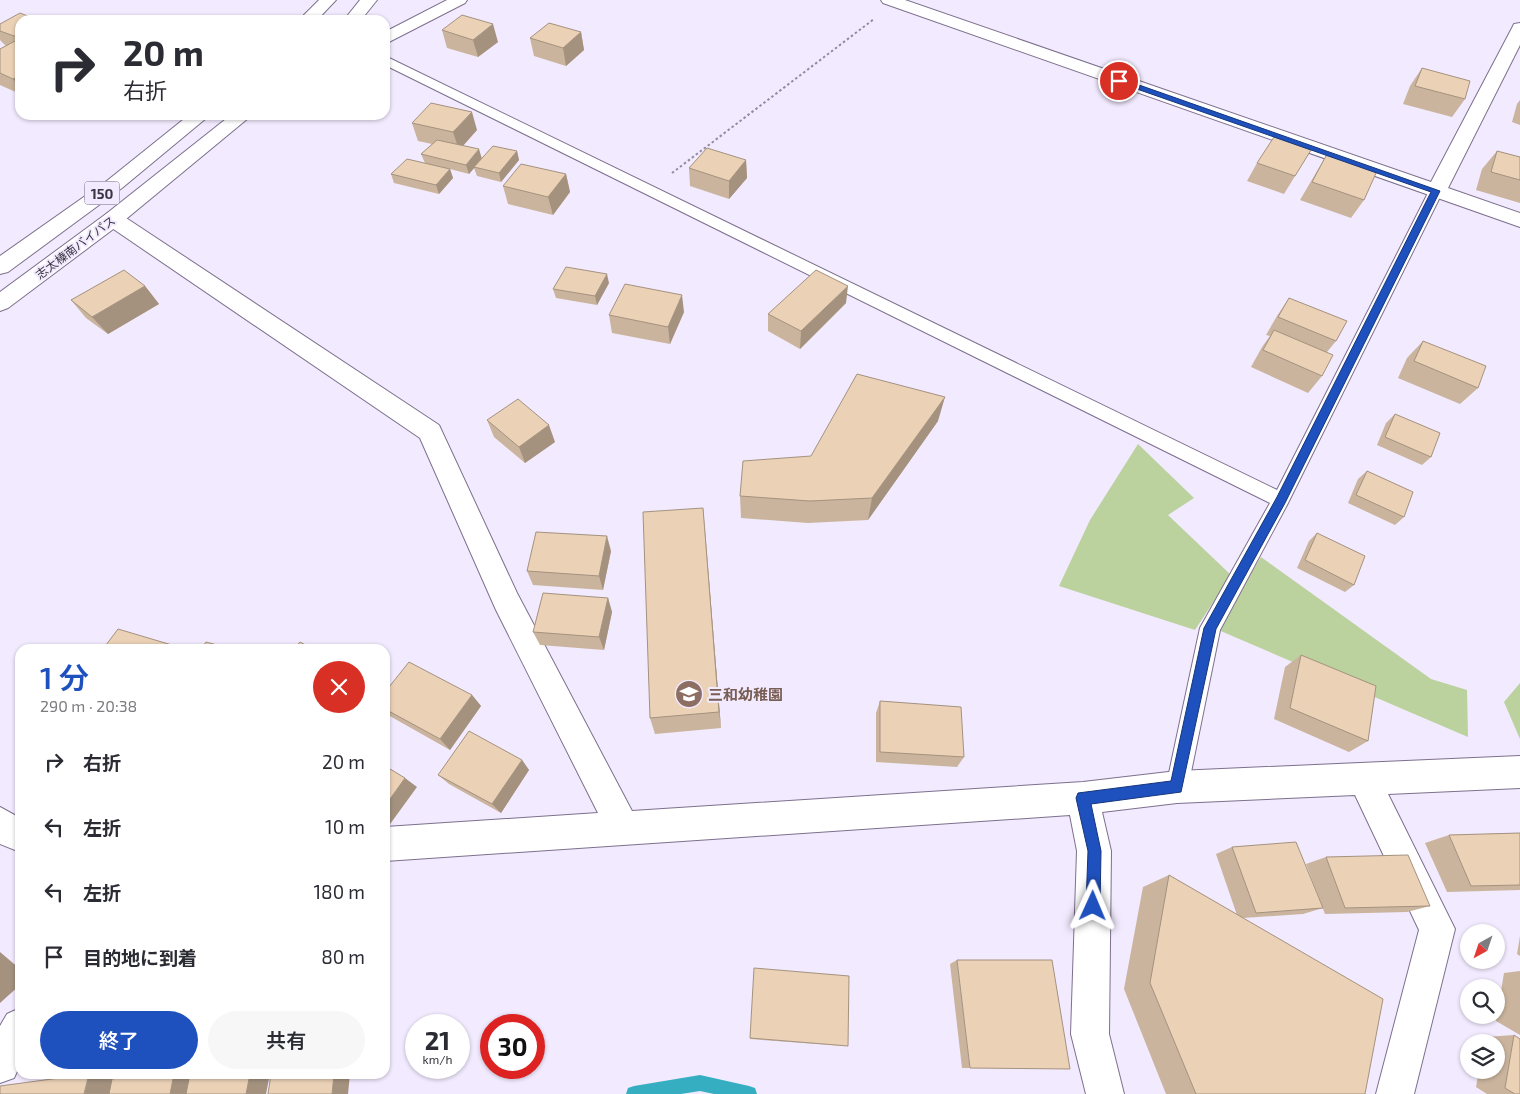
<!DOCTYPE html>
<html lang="ja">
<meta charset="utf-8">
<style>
:root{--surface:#fff;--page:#f7f7f7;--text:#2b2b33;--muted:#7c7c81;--accent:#1f51be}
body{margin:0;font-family:"Exo 2","Noto Sans JP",sans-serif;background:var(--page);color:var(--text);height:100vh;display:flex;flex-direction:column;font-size:19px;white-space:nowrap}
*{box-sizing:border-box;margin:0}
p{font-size:16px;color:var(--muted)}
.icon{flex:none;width:28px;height:28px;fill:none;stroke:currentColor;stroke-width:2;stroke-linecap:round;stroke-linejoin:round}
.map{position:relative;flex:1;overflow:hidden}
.sheet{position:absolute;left:15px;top:644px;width:375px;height:435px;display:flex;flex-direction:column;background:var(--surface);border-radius:15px;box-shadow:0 1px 4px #0004}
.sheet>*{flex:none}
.guide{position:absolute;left:15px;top:15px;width:375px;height:105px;border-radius:15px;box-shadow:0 1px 4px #0004;background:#fff;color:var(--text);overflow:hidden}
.needle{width:32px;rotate:220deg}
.controls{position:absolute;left:1460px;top:924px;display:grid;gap:10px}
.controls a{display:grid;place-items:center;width:45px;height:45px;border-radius:50%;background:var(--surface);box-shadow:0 1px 4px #0004;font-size:25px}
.speed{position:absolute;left:405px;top:1014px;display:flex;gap:10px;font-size:25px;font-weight:700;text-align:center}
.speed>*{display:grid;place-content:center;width:65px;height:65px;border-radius:50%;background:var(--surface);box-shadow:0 1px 4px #0004;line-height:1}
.speed small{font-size:12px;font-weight:400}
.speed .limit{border:8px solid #d22;background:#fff;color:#111}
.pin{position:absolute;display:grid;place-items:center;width:42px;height:42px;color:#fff;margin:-21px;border:2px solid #fff;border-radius:50%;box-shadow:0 1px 5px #0007}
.me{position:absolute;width:55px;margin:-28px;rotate:1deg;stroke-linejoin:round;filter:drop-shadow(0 0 4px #0008)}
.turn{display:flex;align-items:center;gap:18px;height:105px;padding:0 25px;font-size:22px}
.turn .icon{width:65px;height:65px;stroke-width:2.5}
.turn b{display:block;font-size:35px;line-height:42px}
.round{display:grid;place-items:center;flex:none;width:52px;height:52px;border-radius:26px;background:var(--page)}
.overview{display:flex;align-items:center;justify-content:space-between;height:85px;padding:0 25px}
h1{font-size:30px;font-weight:600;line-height:38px;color:var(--accent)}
.cta{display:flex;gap:10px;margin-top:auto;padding:10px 25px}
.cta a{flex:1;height:58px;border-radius:30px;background:var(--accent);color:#fff;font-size:20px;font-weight:600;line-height:58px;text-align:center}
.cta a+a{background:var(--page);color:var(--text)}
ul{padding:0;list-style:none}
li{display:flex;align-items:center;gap:15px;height:65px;padding:0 25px}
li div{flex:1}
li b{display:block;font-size:19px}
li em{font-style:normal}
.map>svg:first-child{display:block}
.green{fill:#bbd29e}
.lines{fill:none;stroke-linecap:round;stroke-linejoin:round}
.stream{fill:#36aec1;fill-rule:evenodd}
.lane-casing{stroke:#7d708d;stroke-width:2}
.street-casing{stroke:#7d708d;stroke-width:2}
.secondary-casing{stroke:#7d708d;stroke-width:2}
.highway-casing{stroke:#7d708d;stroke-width:2}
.path{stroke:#938c9d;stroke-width:2;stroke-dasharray:2.5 2.5;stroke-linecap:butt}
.lane{fill:#fff;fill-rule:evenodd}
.street{fill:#fff;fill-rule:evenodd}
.secondary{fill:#fff;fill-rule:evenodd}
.highway{fill:#fff;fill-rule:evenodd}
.wall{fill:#cab49d}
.shaded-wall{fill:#a4927f}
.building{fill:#ebd1b6;stroke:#a4927f}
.route{fill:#1f51be;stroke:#14357c}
.labels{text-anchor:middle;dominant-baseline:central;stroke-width:4;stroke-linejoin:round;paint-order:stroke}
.far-street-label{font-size:12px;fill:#3b3542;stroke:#f2eafe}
.shield{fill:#f2eafe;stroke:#726b7a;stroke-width:1}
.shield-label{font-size:14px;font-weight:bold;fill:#3b3542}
.education-label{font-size:15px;font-weight:bold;fill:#785e54;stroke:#f2eafe;text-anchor:start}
</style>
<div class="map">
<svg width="1520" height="1094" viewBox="0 0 1520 1094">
<rect width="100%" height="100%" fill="#f2eafe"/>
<path class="green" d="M1138,444L1194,498L1168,515L1231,575L1195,630L1059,586L1090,520Z
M1261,557L1431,679L1467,690L1468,737L1216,629Z
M1520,683V739L1504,702Z"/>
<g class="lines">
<path class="stream" d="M700,1075L749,1086L755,1088L757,1094H714L700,1091L681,1094H626L628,1088L634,1086Z"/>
<g class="lane-casing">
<path id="lane" d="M385,56L1277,490L1429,191L1431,188H1441L1443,191L1287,505L1220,630L1188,787L1185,795L1177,798L1169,795L1166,787L1200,628L1270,503L385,65Z"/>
</g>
<g class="street-casing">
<path id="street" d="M881,0H905L1431,182L1512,28L1514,24L1520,23V45L1448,188L1520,213V227L883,3Z
M113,212L120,214L439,425L517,593L632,811L1083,782L1177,771L1520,756V788L1388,794L1455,929L1414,1094H1376L1419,930L1355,795L1177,803L1102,812L1111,851L1109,1034L1124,1094H1086L1071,1034L1077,851L1070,815L385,861V827L598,813L496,610L420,438L106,224L103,219L106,214Z
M0,807L20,818V852L0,844Z
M20,1008V1065L14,1078L0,1083V1026L7,1014Z"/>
</g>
<g class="secondary-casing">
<path id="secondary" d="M447,0H467L465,3L385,44V32Z"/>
</g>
<g class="highway-casing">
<path id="highway" d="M319,0H336L317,20H299Z
M360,0H377L361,20H344Z
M189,115H210L122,188L8,272L0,274V256L108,180Z
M231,115H252L120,224L8,308L0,311V292L106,214Z"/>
</g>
<path class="path" d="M672,173L874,19"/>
<use href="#lane" class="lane"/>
<use href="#street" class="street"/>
<use href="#secondary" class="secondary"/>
<use href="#highway" class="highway"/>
</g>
<path class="wall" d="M20,20V94L0,85V49L6,46L0,40V24Z
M442,30L498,42L478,57L447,48Z
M581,32L584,50L566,66L534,56L530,38Z
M1422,68L1465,99L1452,117L1403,104L1410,86Z
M1520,100V125L1512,122L1517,104Z
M412,123L477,130L463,146L482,158L517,151L519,160L501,182L477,176L474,168L469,174L450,169L453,178L439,194L394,183L391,174L425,163L421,154L432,144L418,141Z
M1311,150L1284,194L1247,181L1257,163Z
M1497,151L1520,157V203L1476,190L1482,169Z
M1327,154L1364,200L1351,218L1300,200Z
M746,160L747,178L729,199L690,186L689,168Z
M566,174L570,192L553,215L508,204L503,186Z
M609,283L597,305L556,298L553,289Z
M145,286L159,304L108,334L86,318L71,300Z
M1289,298L1336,341L1327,352L1322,376L1308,393L1251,367L1262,347L1270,336L1266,335L1277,316Z
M846,303L800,349L768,331V314Z
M684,312L670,344L612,333L609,315Z
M1423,341L1478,388L1460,404L1398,378L1407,358Z
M1395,414L1431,457L1422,465L1377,445L1386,423Z
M487,420L555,442L525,463L494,437Z
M938,421L868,520L808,523L741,518L740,496L811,456Z
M1367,471L1404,517L1395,525L1348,503L1358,479Z
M703,508L721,728L655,734L650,718Z
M1317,533L1354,585L1345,592L1297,568L1309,541Z
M611,551L603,590L533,585L527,571Z
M608,598L612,612L604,650L540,645L533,632Z
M1301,655L1368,741L1349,752L1274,719L1285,667Z
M385,692L472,695L481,706L450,750L388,715L385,712Z
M880,701L964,757L957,767L876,762V713Z
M522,760L529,770L501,813L449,784L438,775Z
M1520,833V890L1447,892L1425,843L1449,835Z
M1232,847L1323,908L1303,914L1243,918L1365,1094H1166L1124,989L1143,887L1169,875L1237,915L1216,854Z
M1326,857L1430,906L1407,912L1325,914L1306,864Z
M1520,936V956L1517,954Z
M957,960L970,1068H962L950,964Z
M1520,971V1035L1496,1021L1504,973Z
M1514,1035L1520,1094H1487L1476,1087L1479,1070H1496V1042H1484L1485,1037Z
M750,1038L848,1046H845L750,1039Z"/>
<path class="shaded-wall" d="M493,24L498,42L478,57L473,40Z
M581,32L584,50L566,66L563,48Z
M20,76V88L13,79Z
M472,112L477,130L459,150L453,132Z
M479,149L482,159L469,174L466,165Z
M517,151L519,160L501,182L499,173Z
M746,160L747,178L729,199V181Z
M450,169L453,178L439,194L436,185Z
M566,174L570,192L553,215L548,197Z
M607,274L609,283L597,305L595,296Z
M145,286L159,304L108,334L92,317Z
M848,286L846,303L800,349L801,331Z
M682,295L684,312L670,344L668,327Z
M945,397L938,421L868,520L872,498Z
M549,425L555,442L525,463L519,447Z
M703,508L705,530L721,728L719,712Z
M607,536L611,551L603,590L599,576Z
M608,598L612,612L604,650L599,637Z
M472,695L481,706L450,750L440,739Z
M522,760L529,770L501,813L492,804Z
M405,778L417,787L385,831V806Z
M0,952L20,969V985L0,1003Z
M89,1074H115L110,1094H84Z
M174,1074H196L192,1094H170Z
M250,1074H270L266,1094H246Z
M334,1074H350L348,1094H332Z"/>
<path class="building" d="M20,13L38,20H20V36L17,37L0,31V24Z
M462,15L493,24L473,40L442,30Z
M549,23L581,32L563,48L530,38Z
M15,41L20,42V76L13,79L0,73V49Z
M1422,68L1470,81L1465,99L1415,86Z
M431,103L472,112L453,132L412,123Z
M1274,137L1311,150L1295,176L1257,163Z
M437,140L479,149L466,165L421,154Z
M493,146L517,151L499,173L474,167Z
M707,148L746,160L729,181L689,168Z
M1497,151L1520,157V180L1491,172Z
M1327,154L1377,171L1364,200L1312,182Z
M407,159L450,169L436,185L391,174Z
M521,164L566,174L548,197L503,186Z
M566,267L607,274L595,296L553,289Z
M124,270L145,286L92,317L71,300Z
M816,270L848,286L801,331L768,314Z
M625,284L682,295L668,327L609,315Z
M1289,298L1347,321L1336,341L1278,317Z
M1274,330L1333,355L1322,376L1263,350Z
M1423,341L1486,366L1478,388L1414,361Z
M857,374L945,397L872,498L810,501L740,496L743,461L811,456Z
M518,399L549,425L519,447L487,420Z
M1395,414L1440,433L1431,457L1385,437Z
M1367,471L1413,492L1404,517L1356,495Z
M703,508L719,712L650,718L643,512Z
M536,532L607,536L599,576L527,571Z
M1317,533L1365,556L1354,585L1305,560Z
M543,593L608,598L599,637L533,632Z
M118,629L182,648L181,649H103Z
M206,642L232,649H201Z
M300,642L313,649H294Z
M1301,655L1376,686L1368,741L1290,708Z
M409,662L472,695L440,739L385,709V692Z
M880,701L961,707L964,757L880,752Z
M469,731L522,760L492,804L438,775Z
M385,766L405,778L385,806Z
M1520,833V885L1471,886L1449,835Z
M1296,842L1323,908L1256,913L1232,847Z
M1408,855L1430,906L1345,908L1326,857Z
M1169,875L1383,999L1365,1094H1196L1150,983Z
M957,960H1052L1070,1069L970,1068Z
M754,968L849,976L848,1046L750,1038Z
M1514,1035L1520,1039V1094H1515L1505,1088Z
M89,1074L84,1094H0V1086Z
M150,1074H174L170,1094H109L112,1079Z
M190,1074H250L246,1094H186Z
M271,1074H334L332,1094H268Z"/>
<path class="route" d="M1117,79H1122L1440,191L1285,503L1216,629L1181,792L1091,804L1101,851L1100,906L1098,911L1093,913L1088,911L1086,906L1088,851L1076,798L1078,793L1171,781L1204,628L1277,497L1431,192L1117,82Z"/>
<defs>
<g id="school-disc" transform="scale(1.4375)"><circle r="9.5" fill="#8d6e63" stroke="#f2eafe"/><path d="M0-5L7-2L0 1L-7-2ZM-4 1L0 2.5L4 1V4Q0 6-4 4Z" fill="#fff"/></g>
</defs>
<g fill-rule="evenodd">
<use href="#school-disc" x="689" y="694"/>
</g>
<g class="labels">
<g class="far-street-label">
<text transform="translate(75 247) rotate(-37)">志太榛南バイパス</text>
</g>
<rect class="shield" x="84.5" y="181.5" width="35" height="23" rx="4"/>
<g class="shield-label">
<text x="102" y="193">150</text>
</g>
<g class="education-label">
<text x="708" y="694">三和幼稚園</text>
</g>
</g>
</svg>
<div class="controls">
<a><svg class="needle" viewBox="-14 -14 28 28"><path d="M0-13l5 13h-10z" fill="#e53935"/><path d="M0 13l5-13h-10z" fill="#7c7c81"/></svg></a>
<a><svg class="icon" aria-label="search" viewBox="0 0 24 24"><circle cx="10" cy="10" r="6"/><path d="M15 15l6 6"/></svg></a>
<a><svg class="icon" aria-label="layers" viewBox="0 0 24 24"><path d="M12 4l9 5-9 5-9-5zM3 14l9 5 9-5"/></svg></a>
</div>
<div class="speed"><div>21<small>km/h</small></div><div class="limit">30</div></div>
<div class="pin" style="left:1119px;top:81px;background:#d93025"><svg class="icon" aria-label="arrive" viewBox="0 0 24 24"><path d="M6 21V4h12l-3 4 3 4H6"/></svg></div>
<svg class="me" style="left:1093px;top:906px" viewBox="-20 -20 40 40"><path d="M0-17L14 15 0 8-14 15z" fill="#1f51be" stroke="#fff" stroke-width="4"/></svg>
<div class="guide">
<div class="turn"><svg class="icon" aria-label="right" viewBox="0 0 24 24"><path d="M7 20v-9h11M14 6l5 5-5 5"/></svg><div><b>20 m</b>右折</div></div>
</div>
<section class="sheet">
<div class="overview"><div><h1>1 分</h1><p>290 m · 20:38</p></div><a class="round" style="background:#d93025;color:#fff"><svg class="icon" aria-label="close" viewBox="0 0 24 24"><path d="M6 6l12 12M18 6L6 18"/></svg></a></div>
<ul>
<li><svg class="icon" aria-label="right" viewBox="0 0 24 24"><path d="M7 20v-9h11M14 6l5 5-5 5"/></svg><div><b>右折</b></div><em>20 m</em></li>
<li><svg class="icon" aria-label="left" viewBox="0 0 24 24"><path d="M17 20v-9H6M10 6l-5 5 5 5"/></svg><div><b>左折</b></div><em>10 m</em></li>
<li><svg class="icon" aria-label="left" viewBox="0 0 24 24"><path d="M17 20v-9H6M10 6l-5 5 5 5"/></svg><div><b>左折</b></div><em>180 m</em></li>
<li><svg class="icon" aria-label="arrive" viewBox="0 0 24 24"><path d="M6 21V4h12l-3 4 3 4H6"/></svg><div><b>目的地に到着</b></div><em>80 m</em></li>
</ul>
<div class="cta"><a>終了</a><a>共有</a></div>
</section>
</div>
